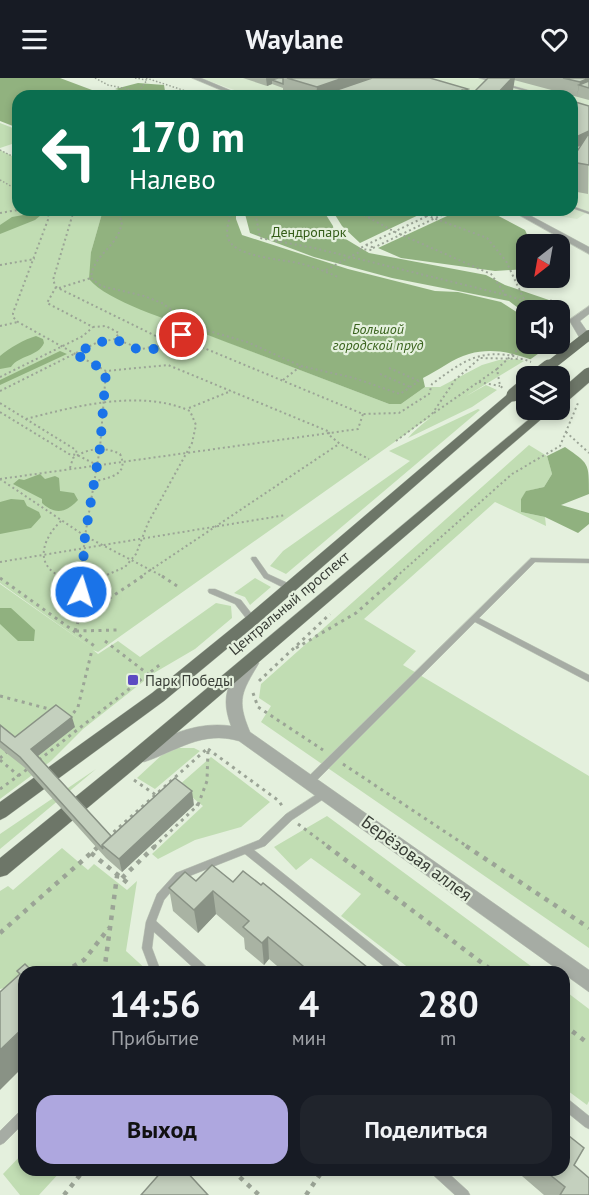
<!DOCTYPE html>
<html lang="ru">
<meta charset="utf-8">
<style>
:root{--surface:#171b24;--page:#20242c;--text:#f1f3f6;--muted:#9ea1a6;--accent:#aea7df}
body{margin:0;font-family:"PT Sans",sans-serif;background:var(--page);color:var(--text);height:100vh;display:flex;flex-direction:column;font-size:22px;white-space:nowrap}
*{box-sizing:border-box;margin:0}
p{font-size:20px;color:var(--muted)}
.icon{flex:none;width:33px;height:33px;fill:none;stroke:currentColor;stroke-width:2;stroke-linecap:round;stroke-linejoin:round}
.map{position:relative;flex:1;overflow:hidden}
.panel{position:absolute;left:18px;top:888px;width:552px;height:210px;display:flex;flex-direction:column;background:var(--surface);border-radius:18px;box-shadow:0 3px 9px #0003}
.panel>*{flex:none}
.top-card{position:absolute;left:12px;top:12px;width:566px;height:126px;border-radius:18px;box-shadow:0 3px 9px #0003;background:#0b6e4f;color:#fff;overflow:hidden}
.needle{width:39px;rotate:211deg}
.buttons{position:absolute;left:516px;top:156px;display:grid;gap:12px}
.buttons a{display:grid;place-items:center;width:54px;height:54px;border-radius:12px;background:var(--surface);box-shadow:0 3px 9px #0003;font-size:30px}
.pin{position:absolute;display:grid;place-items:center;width:51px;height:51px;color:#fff;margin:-26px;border:3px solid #fff;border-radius:50%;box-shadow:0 2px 6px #0007}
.me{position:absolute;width:66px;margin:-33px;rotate:5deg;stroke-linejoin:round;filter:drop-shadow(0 0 4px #0008)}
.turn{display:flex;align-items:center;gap:21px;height:126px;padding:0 18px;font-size:27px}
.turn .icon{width:78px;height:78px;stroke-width:2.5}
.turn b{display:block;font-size:42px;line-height:51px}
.eta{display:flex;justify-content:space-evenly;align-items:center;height:102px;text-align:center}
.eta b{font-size:36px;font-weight:700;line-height:42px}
.action{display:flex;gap:12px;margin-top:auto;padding:12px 18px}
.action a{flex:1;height:69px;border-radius:18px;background:var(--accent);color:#111;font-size:24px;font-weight:700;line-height:69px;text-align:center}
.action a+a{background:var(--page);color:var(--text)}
header{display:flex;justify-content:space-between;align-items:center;height:78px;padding:0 18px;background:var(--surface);font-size:27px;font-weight:700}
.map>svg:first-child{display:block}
.built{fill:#d7e8ce}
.green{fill:#c1ddb3}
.forest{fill:#90b17f}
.water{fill:#91b27f}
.pier{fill:#e4f0dd}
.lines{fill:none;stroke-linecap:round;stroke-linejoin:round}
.service-casing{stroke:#c2ccbc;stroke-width:1}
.tertiary-casing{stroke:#c2ccbc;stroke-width:1}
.primary-casing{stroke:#c2ccbc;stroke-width:1}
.path-far3{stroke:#9ba496;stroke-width:1.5;stroke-dasharray:1.5 2;stroke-linecap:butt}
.path-far2{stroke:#9ba496;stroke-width:2;stroke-dasharray:2 3;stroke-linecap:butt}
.path-far1{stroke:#9ba496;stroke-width:3;stroke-dasharray:3 4.5;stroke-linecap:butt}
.path{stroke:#9ba496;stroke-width:4.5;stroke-dasharray:4.5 6;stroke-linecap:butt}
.service{fill:#a6aca4;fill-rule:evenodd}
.tertiary{fill:#a6aca4;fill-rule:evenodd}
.primary{fill:#6d7668;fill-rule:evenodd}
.primary-bridge-far1-casing{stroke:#c2ccbc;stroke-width:10;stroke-linecap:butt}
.primary-bridge-casing{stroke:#c2ccbc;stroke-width:14;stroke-linecap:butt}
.path-bridge{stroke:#9ba496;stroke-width:2;stroke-dasharray:2 3;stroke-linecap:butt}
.primary-bridge-far1{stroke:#6d7668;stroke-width:10}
.primary-bridge{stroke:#6d7668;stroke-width:13}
.wall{fill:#a9b3a3}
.shaded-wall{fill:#899285}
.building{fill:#c4d0be;stroke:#899285;stroke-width:1.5}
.route{stroke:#1a73e8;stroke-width:10;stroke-dasharray:0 18}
.poi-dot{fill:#5d4ac2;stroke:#e4f0dd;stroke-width:2}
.labels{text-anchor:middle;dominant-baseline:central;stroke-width:4.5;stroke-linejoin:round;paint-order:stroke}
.far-park-label{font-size:14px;fill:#355e19;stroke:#e4f0dd}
.far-water-label{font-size:14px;font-style:italic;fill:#3a631e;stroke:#e4f0dd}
.street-label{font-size:15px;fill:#383d36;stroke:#e4f0dd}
.poi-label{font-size:15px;fill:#383d36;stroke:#e4f0dd;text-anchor:start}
.near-street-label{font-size:18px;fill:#383d36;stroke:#e4f0dd}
</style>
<header><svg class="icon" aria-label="menu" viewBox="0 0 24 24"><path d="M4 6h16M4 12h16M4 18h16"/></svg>Waylane<svg class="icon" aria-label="heart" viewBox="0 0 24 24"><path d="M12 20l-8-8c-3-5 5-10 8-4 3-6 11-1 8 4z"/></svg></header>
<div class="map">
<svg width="589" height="1117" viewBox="0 0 589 1117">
<rect width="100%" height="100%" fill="#e4f0dd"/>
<path class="built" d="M201,0H589V133L577,141L523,132H572V18H251Z"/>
<path class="green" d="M0,45L18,52V64L0,70Z
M0,72L18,81V132H103L91,174L152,235L389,326H401L425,309H440L482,287L499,282L517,281L524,283L420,346L98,574L93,572L98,576L118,563L140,579L216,525L231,528L232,540L195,571L154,595L83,651L51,683L0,721V506L93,571L0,505Z
M486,307L497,312L472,329L408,360C429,336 460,322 486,307Z
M478,331L480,332L286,496L270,488L283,473L410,383L389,373Z
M529,367L547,378L552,396L544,409L527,413L521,421V434L545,439L546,448L495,424L364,541L416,573L403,587L589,698V870L261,644L271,628L259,620L261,606Z
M255,500L271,509L250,527L245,519L234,515Z
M173,670H194L200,673L155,711L137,700L164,675Z
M211,679L270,724L241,749L195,762L158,781L152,776L203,728L178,708Z
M96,691L0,771V756Z
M327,738L539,894H414L341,838L361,816L311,780L296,792L274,769Z
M62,770L88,792L94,786L127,812L137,803L126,873L149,894H24V905L0,911V813L8,808L13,812Z
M564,912L589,931V1023L587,1027L564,1010Z
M24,1074V1092H62L39,1117H20L3,1096Z"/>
<path class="forest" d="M138,5L164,7L165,13L178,18H143L115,11Z
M244,132H323L333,148L334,154L369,175L486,197L505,207L549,222L556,232H526V236L509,223L392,200L314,179L250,155Z
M332,132H429L360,165L342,148Z
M460,132H487L525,152L530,163L537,166H526V191L495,193L401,180L378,170Z
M46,133L35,142L0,156V147L12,139Z
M36,258L43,261L44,265C38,279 19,277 11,289L0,291V278C9,270 25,261 36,258Z
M565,369C589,386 589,384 589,416L561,427L589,435V446L578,455L545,439L521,434V421L526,413L544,409L552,396L547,378Z
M40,396L45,401L55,398L59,400L60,413L74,415L78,422C66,435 55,437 42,425V421L13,406L19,401L24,402Z
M11,421L24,422L27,428L39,434L41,439L31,450L0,456V424Z
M0,530H11L35,552L34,563H18L0,546Z"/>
<path class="water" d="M0,0H60L108,18H18V50L0,43Z
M103,132H236V141L242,157L348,191L435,213L458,214L501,224L526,240V266H560L589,277L559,292C530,281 501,267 469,276C453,280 438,293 423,300L425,309L401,326H389C326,302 263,278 200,254C171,242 108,224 89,201L91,174Z
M60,273L67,276L0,307V302Z"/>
<path class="pier" d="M560,261L589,274V310L583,305L528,283L552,266H560Z"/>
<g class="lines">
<g class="service-casing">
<path id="service" d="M479,0H485L549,18H543Z
M572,128L589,134V136L572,130Z
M252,479H256L268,496L292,507L293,509L292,511H286L264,500L251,481Z
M531,480L589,481V485L535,484L479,540L589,597V604L475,544L312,707L309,708L306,707L305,704L306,701Z
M209,511H215L241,522L255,540L256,542L255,544H249L235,526L209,515L208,513Z
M325,711L328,712L329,715L328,718L292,742L265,768L254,772L403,891L404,894H391L245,776L182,801L164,822L156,843L209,891L210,894H198L154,854L152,870L161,894H151L142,870L146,844L157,816L176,795L259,762L286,736Z
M564,1019L568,1021L589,1038V1051L585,1049L564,1032Z
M24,1031V1045L4,1065L0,1067V1053L20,1033Z
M430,1092H445L468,1113L470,1117H455L432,1096Z"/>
</g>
<g class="tertiary-casing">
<path id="tertiary" d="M192,0H201L244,18H235Z
M510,132H520L589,169V176Z
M589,228V236L580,243L589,256V264L579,259L569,242Z
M251,579L256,581L259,585C242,614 236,621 250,654L589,892V914L239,663C202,652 177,673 144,684L138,682L136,677L138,672C168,657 198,643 231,648C220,618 228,605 246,581Z"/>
</g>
<g class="primary-casing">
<path id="primary" d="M513,314L519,317L517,319L257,546L164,623L6,739L0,742V724L152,615L247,538L509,315Z
M540,332H552L139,687L7,797L0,799V780L127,677Z"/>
</g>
<path class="path-far3" d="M95,0L108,7L160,18
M135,0L147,2L139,13
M146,0L201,18
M266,13L272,17
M0,72L18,81
M0,102L18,112"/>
<path class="path-far2" d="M46,132L49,139L13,235V239L18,244L106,293L168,287L330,354L328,356L340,366L369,381
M74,132L53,202L56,209L170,265L199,268L363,336L399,335L429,316L432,306C462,284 479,270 518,279
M114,132L122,143C119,170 93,175 91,200L101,208L144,218L162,225L195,249L247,264L301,288L354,300L400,316L419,303
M231,132C230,141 225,152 228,160C234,180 285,181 302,186C315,189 326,194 338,199
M257,132L255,133L260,160L314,170L506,217
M355,132L395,154L491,196L506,217L539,228
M412,132L487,160L506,183L529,232
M0,135L18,132
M366,167L440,132
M366,167L372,169V172L359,171Z
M373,170L452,132
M0,187L35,181
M326,192L361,173
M56,209L47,225L93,249L106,248L119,255L115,261L142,271L170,265
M59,210L91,200
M532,232L552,222L558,232
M0,248L18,244
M177,266L182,257L195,249
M389,290L419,303
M380,296L410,309
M0,299L83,258L93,249
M283,302L301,288
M479,304L500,308
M0,313L96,265L115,261
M0,325L76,372L77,377
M189,330L231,313
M0,334L69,376L77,377L95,386
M434,335L497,291L500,308L503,310
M26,341C76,328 141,311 190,333L196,347L192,365L148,445L136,476L125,489L102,499
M566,354L589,375
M396,363L432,336L455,302L480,280L523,281L531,284
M70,390L73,380C88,370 104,368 120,376C129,396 112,399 96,403
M0,401L358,351L363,336
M0,401L85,458L164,499
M61,443C43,460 33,487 62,499
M0,484L286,437
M81,499L85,458L100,370L106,293
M140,499L339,366
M396,499L512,396L560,368L578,325"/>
<path class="path-far1" d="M58,498L75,502L107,498
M81,498L79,525L82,531
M162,498L177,508
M0,500L96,569
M82,531H93L143,498
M75,553L82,531
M76,553L118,552
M105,563L148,596
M296,570L356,535L398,498
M259,603L330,536
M253,615L258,629L323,672
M0,618L53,632
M69,641L78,629L92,572
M208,671L279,723L284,731
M0,680L8,673
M0,682L19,698
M39,682L162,585
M343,686L468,769
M134,702L156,717
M0,711L29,690
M198,727L207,703L208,671
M298,746L329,769
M108,759L208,670
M154,769L198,727L190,721"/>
<path class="path" d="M327,768L494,894
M466,768L589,850
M91,775L129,806
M122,800L155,768
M0,855L99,768
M64,894L84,882L109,850
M104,894L118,791
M564,947L589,966
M232,1092L259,1117
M64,1117L84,1092
M306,1117L323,1092"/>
<use href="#service" class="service"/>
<use href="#tertiary" class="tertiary"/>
<use href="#primary" class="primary"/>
<g class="primary-bridge-far1-casing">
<path id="primary-bridge-far1" d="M547,290L589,257"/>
</g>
<g class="primary-bridge-casing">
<path id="primary-bridge" d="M536,298L549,288
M513,317L526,306
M560,321L589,296"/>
</g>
<path class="path-bridge" d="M497,291L526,264"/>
<use href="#primary-bridge-far1" class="primary-bridge-far1"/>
<use href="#primary-bridge" class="primary-bridge"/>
</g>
<path class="wall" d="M243,0H430L468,11L467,13L474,14L488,0H589V22L514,2L512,18H299L283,13V10L272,6L267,8Z
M572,23L589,28L588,116L572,113V75L575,76L581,67L572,72Z
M0,647L15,659L75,649L38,678L111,758L194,727L122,794L106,780L24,689L0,670Z
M196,803L233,804L373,894H284L269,881L264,887L245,871L244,860L216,836L198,855L173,833L169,810Z
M574,1087L589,1117H544L515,1092H564Z"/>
<path class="shaded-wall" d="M266,0H283L272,2V6L267,8Z
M343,0H382L328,15V18H316L317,9Z
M512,0H515L512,18H495Z
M589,0V10L579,7L577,18L580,4Z
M468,11L467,15L458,18H449Z
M589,53V63L572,72V61Z
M72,639L75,649L34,681L31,671Z
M192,713L194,727L122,794L119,781Z
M213,813L216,836L198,855L194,832Z
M268,859L269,881L264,887L262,865Z
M24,949V988L0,1012V972Z"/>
<path class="building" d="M278,0H283V6L272,2Z
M287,0H343L317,9Z
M372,0H430L468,11L449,18H352L344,15L336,18L328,15Z
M488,0H512L495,18H466L474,14Z
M563,0H589L580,4Z
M589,3V10L579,7Z
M462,12L474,14L466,18H456Z
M572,23L589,28V53L572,61Z
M589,55V87L572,84V81Z
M56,627L72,639L31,671L111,758L102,767L103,771L20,679L0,663V647L15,659Z
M175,700L192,713L119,781L102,767Z
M212,787L233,804L243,793L261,807L263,805L373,894H297L303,888L268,859L262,865L243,849L249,843L213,813L194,832L169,810L185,794L196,803Z
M25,886L33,894H24V949L0,972V914L20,896L17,893Z
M564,1054L584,1070L574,1087L589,1100V1117H560L565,1109L544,1092H564Z
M163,1092H185L208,1117H141Z"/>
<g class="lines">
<path class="route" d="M81,514L85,458L100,370L106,293L75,276L96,265L115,261C125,266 136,273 148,272C159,271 166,264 177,266L182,257"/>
</g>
<rect class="poi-dot" x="127" y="596" width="12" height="12" rx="3"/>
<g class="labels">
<g class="far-park-label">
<text x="309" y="154">Дендропарк</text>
</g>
<g class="far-water-label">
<text x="378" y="251">Большой<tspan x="378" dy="16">городской пруд</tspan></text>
</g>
<g class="street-label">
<text transform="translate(289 525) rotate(-40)">Центральный проспект</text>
</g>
<g class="poi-label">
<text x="145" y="602">Парк Победы</text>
</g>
<g class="near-street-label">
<text transform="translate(417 780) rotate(36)">Берёзовая аллея</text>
</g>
</g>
</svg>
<div class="buttons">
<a><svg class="needle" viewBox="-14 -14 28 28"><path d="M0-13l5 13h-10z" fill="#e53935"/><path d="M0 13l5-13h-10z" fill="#9ea1a6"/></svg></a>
<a><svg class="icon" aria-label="sound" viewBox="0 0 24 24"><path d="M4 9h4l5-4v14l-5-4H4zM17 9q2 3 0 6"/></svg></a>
<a><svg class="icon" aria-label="layers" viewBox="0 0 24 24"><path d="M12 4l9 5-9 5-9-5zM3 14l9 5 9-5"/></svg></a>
</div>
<div class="pin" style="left:182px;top:257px;background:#d93025"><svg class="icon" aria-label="arrive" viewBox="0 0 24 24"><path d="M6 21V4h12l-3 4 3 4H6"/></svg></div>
<svg class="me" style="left:81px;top:514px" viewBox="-20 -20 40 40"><circle r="17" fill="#1a73e8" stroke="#fff" stroke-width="3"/><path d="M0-11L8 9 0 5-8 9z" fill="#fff"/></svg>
<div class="top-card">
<div class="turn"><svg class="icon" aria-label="left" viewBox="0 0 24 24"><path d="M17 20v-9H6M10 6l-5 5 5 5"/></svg><div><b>170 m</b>Налево</div></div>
</div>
<section class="panel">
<div class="eta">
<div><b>14:56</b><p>Прибытие</p></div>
<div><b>4</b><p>мин</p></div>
<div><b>280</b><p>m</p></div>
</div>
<div class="action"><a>Выход</a><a>Поделиться</a></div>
</section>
</div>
